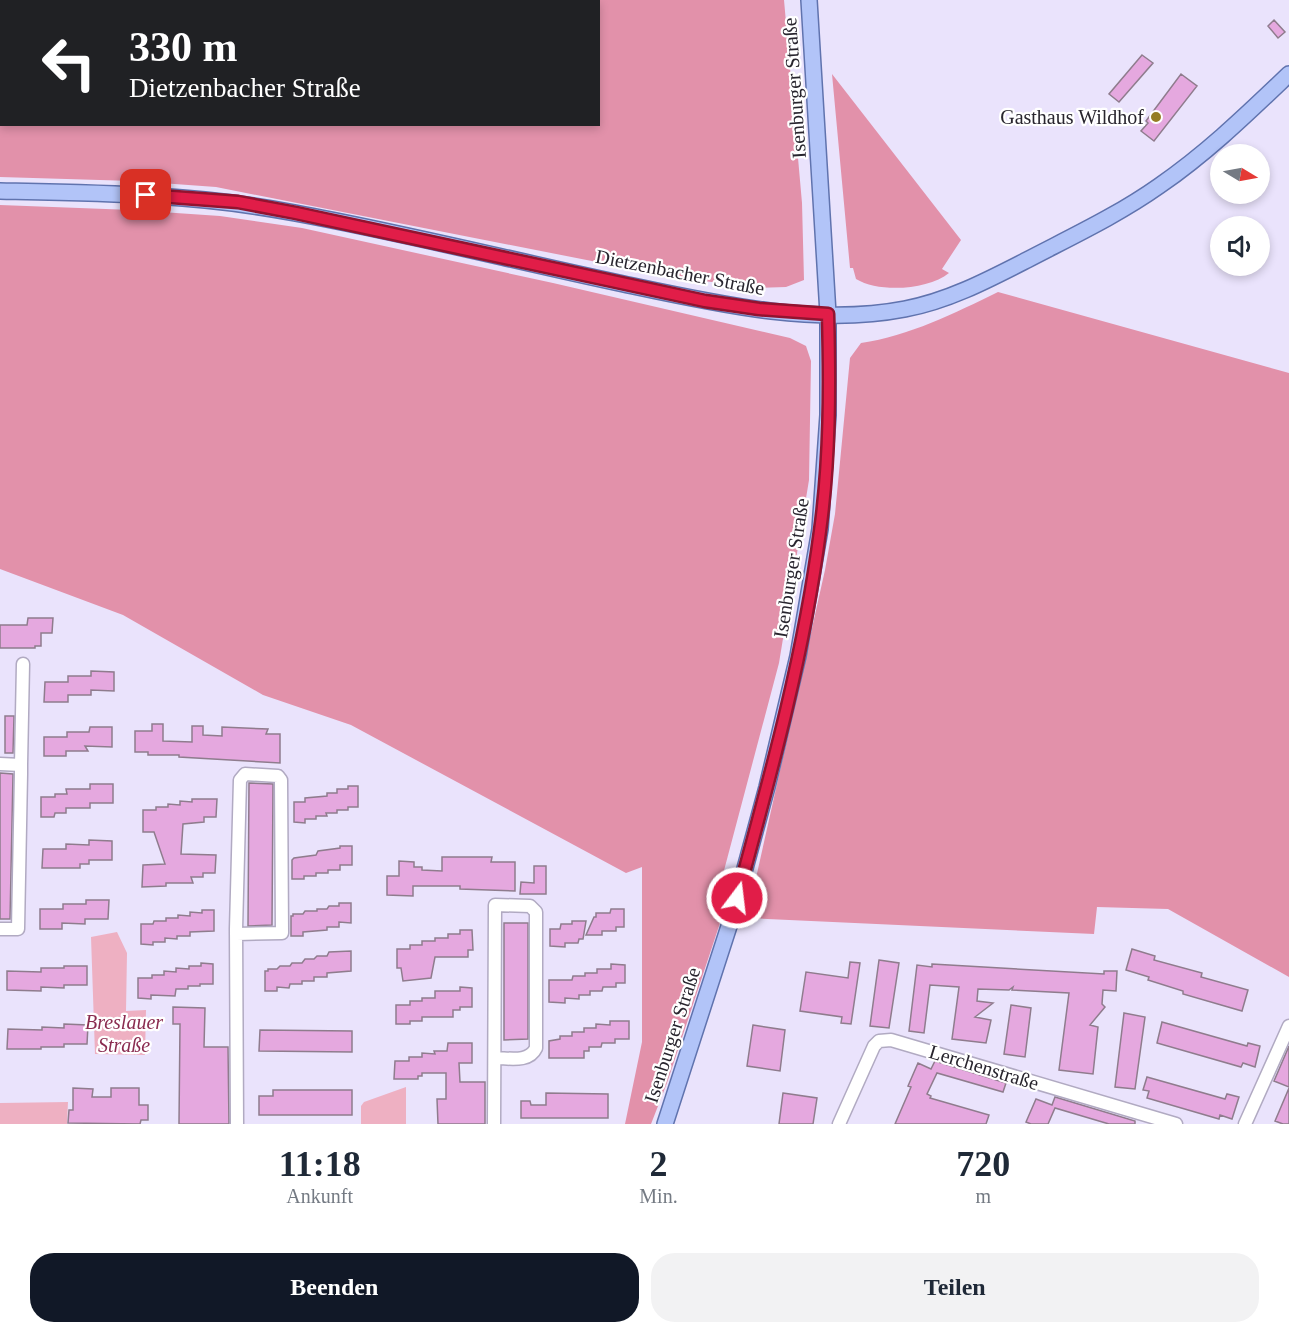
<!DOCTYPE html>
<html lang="de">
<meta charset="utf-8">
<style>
:root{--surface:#fff;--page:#f2f2f3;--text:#1f2937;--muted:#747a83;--accent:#111827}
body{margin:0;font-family:"Times New Roman",serif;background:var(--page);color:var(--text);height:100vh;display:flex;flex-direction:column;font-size:22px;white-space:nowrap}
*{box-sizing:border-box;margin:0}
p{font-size:20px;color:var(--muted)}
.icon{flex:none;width:33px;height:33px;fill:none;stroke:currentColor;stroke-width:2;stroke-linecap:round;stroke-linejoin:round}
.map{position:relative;height:1124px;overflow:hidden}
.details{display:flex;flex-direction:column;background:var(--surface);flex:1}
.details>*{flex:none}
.top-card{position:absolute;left:0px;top:0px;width:600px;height:126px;box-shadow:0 3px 9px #0003;background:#202124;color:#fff;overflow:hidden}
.needle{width:39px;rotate:100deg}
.controls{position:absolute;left:1210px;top:144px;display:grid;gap:12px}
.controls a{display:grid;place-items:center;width:60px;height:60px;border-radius:50%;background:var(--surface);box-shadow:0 3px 9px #0003;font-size:30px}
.pin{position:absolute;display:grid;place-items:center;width:51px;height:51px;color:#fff;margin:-26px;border-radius:12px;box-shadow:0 3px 9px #0006}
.me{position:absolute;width:66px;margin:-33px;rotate:15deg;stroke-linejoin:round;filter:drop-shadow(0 0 4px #0008)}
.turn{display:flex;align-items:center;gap:21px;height:126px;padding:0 30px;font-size:27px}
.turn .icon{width:78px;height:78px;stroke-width:2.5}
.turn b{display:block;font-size:42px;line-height:51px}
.eta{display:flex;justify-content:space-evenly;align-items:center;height:102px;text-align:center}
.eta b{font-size:36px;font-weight:800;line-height:42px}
.button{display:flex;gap:12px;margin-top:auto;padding:12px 30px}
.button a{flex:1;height:69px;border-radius:24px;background:var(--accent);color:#fff;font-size:24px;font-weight:800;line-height:69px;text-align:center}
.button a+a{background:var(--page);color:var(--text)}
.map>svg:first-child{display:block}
.green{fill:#eeb0c2}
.forest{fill:#e291aa;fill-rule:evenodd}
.building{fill:#e5a8df;stroke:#8f7c8d;stroke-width:1.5}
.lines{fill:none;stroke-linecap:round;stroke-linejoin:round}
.minor-casing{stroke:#b1aac2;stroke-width:15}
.major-casing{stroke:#6073ae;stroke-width:18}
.minor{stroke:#fff;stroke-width:12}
.major{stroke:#b2c4f8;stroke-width:15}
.route-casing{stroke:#92132f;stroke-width:15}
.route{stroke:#e11d48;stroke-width:10}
.poi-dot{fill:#967d24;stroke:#fff;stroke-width:2}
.labels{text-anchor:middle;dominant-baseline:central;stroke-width:4.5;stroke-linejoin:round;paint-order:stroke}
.street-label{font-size:20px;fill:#28252e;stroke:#fff}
.poi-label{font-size:20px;fill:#28252e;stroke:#fff;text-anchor:end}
.park-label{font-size:20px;font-style:italic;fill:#8a2c50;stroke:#fff}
</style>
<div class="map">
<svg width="1289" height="1124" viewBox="0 0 1289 1124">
<rect width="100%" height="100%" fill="#eae3fc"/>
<path class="green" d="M117,932L127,953L126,1011L146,1010L145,1055L95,1054L91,937Z
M406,1087V1124H361V1106L364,1102Z
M68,1102L67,1124H0V1103Z"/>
<path class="forest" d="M0,0H784L802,203L804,280L786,287L758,288L673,277L216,187L133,181L0,177ZM2,2H598V124H2Z
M832,74L961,240L942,269L949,273C928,290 879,293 856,279L853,268H850Z
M0,205L132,210L220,216L302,228L553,283L790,338L806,346L811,361L809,480L779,663L713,912L721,920L667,1083L651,1124H625L642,1042V867L626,873L351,725L263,695L123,615L0,569Z
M998,292L1289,373V977L1168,909L1097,907L1094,934L747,918L825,570L835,514L850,358L861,343C909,336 955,313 998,292Z"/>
<path class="building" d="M1274,20L1285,32L1278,38L1268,26Z
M1142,55L1153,63L1119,102L1109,94Z
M1181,74L1197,86L1154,141L1141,131L1148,123L1146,121Z
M28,618H53L52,633H41V646H35V648H0V625H27Z
M91,671L114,672V691L91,690V695H68V702H44L45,682H68V676H91Z
M5,716H14L13,753H5Z
M152,724H163V741L192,742V726H203V735L222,736V727L268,729L266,734H280V763L179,757V755H148V752H135V731H152Z
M90,727H112V747L85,746L88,751H66V756H44V737H67V732H89Z
M0,773L13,774L10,919H0Z
M249,783L273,784L272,925L248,926Z
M90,784H113V803H90V808H66V813H55L54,817H41V797H55V794H67L66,789H90Z
M348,786H358V807H348V810H337V813H326L327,816H316V819H305V823L294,822V802H305V798L327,796V793H337V789H348Z
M192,799H217L216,817H204V822L183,824L181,854L216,855L215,873H203V877H191L193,883H166V886L142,887L143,865L165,864L154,832H143V810H156V807H168V804L180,805V801L192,802Z
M89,840L112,841V860H89V864H80V868H42L43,849H66V844L89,845Z
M340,846H352V865H340V870H328V873H316V876H304V879H292V860L294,858L316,855L318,851L340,848Z
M442,857H492L491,862H515V891L460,889V886H413V896L387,895V876H399V861L414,862V867H422V870L442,871Z
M534,866H546V894H520L521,882L534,883Z
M86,900H109L108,919H85V924L62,923V929H40V909H63V904H86Z
M339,903H351V923L339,922V927H327V930L303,932V936H291V916H293V914H303L305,911H317V909H327L329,906H339Z
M611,909H624V927H616V931H602V935H586L594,917H596V913H610Z
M202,910H214V931L190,932V936H177V939L165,938V942H153V945L141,944V924H153L154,921H166V918H178V915L190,916V912L202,913Z
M572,921H586L583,939H579L578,943H565V947L550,946V929H560L561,924H572Z
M504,923H528V1039L504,1040Z
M460,930H472L473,950H468V957H435L431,978L403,981L401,968H397V949H410V945H422V941H435V938H448V934H460Z
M1132,949L1155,956L1154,960L1202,973L1201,977L1248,990L1242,1011L1183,994V991L1148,980L1149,977L1126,970Z
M351,951V971L327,973V977H314V981H302V984H290L289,988L277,987V991H265V971H268V969H277L280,966H290L292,963H302L305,959H314L317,956H327L329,952Z
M879,960L899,963L889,1028L870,1026Z
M850,962L860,963L851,1024L841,1023L842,1017L800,1011L806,972L848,978Z
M201,963L213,964V984H200V986H188V989H176L175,996L151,995V999L138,998V978H152V975H164V971L176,972V968L189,969V966H201Z
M611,964L625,965V983H616V987H603L602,991H590V995H579V999L565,998V1003L549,1002V980H572L573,976H585V973H597V969H611Z
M932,964L1104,974V971H1117L1116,991L1103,990L1102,1004L1105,1007L1090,1025L1098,1027L1093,1074L1059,1070L1069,993L1012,990L1013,987L1009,990L978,989L977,1001L993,1003L975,1017L991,1020L986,1043L952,1039L959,987L930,985L924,1033L909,1031L917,965L932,967Z
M64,966H87V985H64V988L41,987V991L7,990V971L41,972V968H64Z
M460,987L472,988V1007H460V1010H453V1017H422V1021H410V1024H396V1005H410V1001H422V998H435V991H460Z
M1011,1005L1031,1008L1025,1057L1004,1054Z
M173,1007L205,1008L204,1047H228L229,1124H179L180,1024H173Z
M1124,1013L1145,1017L1135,1089L1115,1087Z
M610,1021H629V1039H615V1043H602L601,1047H589V1051H584V1058H549V1041L560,1039V1036H572V1032H584V1028H596V1024L610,1025Z
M1162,1022L1247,1046L1248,1043L1260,1046L1255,1067L1243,1063L1241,1067L1157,1043Z
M64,1024L88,1025L87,1044H64V1047H41V1049H7L8,1029L42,1030V1027L64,1028Z
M753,1025L785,1030L780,1071L747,1066Z
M260,1030L352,1031V1052L259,1051Z
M448,1043H472V1063H459L460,1082H485V1124H438L437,1099H446V1073H422V1076H418V1079H394L395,1061H409V1057H422V1053L435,1054L434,1051H447Z
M1289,1046V1087L1274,1081Z
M935,1061L1006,1083L1003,1092L937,1073L927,1094L931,1096L930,1098L989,1115L986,1124H895L911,1087L908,1086L918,1063L931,1069Z
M1147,1077L1225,1099L1227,1094L1239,1097L1232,1119L1220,1115L1219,1119L1147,1098L1149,1091L1143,1090Z
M73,1088L93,1089L92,1097H111V1088H139V1105H148V1120H141L140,1124L68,1123L69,1110H73Z
M1289,1088V1124H1283L1275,1121Z
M273,1090H352V1115H259V1096H273Z
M546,1093L608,1094V1118H521V1101H530L531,1105H546Z
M783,1093L817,1098L813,1124H779Z
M1055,1097L1135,1121V1124H1109L1055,1108L1048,1124H1031L1026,1122L1036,1099L1052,1105Z"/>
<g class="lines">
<g class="minor-casing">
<path id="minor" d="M0,764L21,765V774L18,929H0
M21,765L23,664
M237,934L282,933L281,780L278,776L245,774L240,780L236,929L237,1124
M494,1124L495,905L530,906L536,912V1048C529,1063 509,1058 495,1058
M839,1124L874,1046L879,1041L891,1040L1176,1124
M1245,1124L1289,1026"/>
</g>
<g class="major-casing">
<path id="major" d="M0,191C99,193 198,194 295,213C404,233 511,260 619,283C709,302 813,327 905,309C948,301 988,280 1027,260C1071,237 1118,215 1159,186C1207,153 1247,114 1289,74
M665,1124L731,920L767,787L798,656L820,529L828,415V314L809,0"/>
</g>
<use href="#minor" class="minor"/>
<use href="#major" class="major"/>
</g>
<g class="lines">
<g class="route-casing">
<path id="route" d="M146,195L238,202L296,213L705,301L759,309L828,314C830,386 830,459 820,531C804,655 770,777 737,898"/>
</g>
<use href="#route" class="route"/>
</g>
<circle class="poi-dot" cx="1156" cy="117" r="6"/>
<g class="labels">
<g class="street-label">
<text transform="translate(794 88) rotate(-94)">Isenburger Straße</text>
<text transform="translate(680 272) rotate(11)">Dietzenbacher Straße</text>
<text transform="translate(791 568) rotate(-81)">Isenburger Straße</text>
<text transform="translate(672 1035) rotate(-72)">Isenburger Straße</text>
<text transform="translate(984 1067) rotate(17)">Lerchenstraße</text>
</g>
<g class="poi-label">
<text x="1144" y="117">Gasthaus Wildhof</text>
</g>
<g class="park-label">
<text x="124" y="1022">Breslauer<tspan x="124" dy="23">Straße</tspan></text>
</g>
</g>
</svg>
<div class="controls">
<a><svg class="needle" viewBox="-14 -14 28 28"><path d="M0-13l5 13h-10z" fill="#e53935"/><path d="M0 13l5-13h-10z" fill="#747a83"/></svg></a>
<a><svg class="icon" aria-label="sound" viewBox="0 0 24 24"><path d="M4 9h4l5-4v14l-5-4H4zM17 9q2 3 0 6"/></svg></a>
</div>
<div class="pin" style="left:146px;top:195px;background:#d93025"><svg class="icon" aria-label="arrive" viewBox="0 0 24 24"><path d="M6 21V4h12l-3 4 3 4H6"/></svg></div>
<svg class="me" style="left:737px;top:898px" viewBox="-20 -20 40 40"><circle r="17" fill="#e11d48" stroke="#fff" stroke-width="3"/><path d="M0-11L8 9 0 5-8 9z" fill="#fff"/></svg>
<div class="top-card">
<div class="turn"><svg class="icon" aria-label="left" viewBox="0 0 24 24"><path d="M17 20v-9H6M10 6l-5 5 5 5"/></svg><div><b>330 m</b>Dietzenbacher Straße</div></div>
</div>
</div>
<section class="details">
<div class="eta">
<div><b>11:18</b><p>Ankunft</p></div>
<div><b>2</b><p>Min.</p></div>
<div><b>720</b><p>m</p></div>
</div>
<div class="button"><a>Beenden</a><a>Teilen</a></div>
</section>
